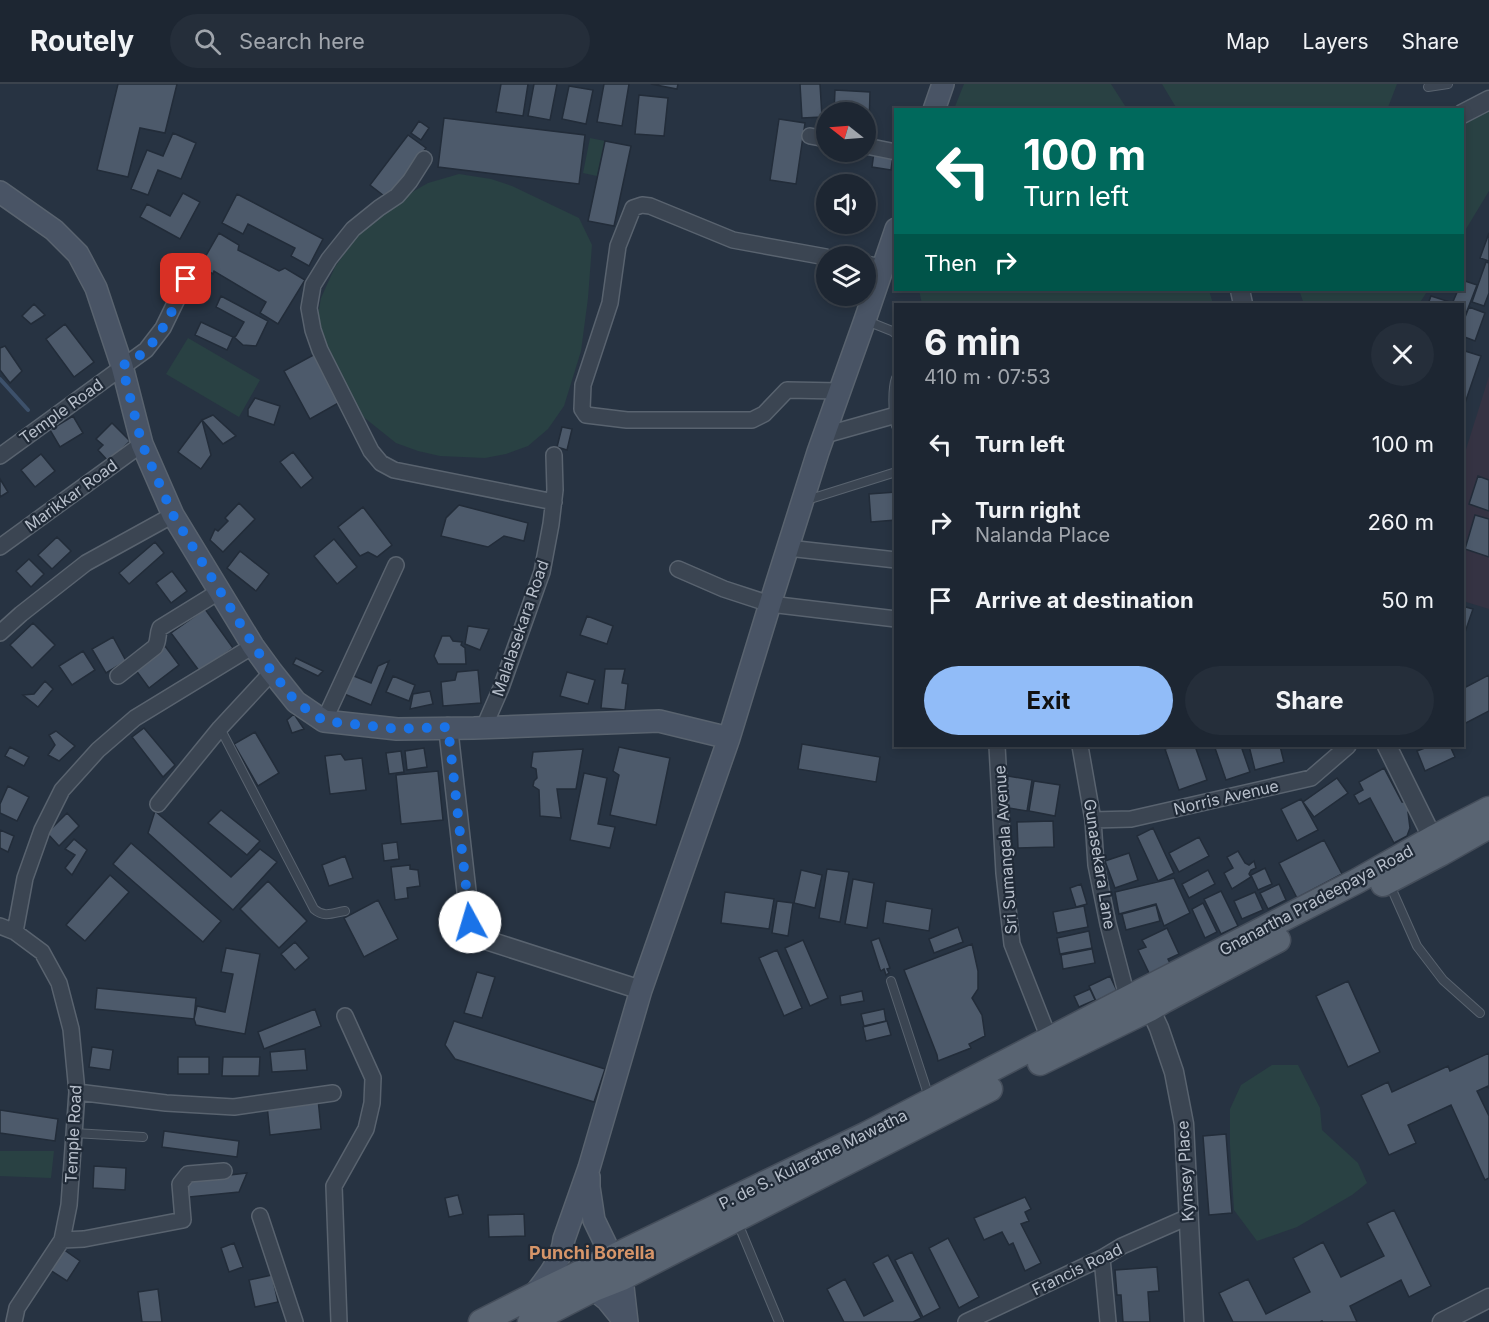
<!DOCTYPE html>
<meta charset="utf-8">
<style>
:root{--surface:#1d2632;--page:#252e3a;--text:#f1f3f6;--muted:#a0a5ac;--line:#3b434d;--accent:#91bcf8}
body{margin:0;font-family:Inter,sans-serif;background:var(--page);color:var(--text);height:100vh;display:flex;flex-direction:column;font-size:22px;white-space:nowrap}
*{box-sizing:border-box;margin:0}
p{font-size:20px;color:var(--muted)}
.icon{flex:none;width:33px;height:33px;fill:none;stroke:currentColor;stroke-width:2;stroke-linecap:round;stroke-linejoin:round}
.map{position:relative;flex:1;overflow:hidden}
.details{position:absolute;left:894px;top:219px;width:570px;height:444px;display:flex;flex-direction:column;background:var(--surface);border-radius:0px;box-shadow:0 3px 9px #0003,0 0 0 2px var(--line)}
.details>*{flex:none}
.top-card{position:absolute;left:894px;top:24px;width:570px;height:183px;border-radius:0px;box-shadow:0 3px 9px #0003,0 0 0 2px var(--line);background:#00695c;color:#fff;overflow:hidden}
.needle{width:39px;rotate:287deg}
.buttons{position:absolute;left:816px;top:18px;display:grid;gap:12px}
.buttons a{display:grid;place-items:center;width:60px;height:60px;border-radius:50%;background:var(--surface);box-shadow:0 3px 9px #0003,0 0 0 2px var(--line);font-size:30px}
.pin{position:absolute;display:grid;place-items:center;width:51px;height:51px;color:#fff;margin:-26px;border-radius:12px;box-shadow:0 3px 9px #0006}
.me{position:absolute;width:66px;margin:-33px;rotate:354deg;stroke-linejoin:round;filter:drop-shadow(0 0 4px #0008)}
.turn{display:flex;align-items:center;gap:21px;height:126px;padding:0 30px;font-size:27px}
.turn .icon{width:78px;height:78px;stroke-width:2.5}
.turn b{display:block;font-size:42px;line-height:51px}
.then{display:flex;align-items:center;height:57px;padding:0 30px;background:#0003;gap:12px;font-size:22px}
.round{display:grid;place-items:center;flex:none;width:63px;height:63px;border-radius:32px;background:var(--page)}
.head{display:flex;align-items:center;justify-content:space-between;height:102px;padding:0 30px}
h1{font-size:36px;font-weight:700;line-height:45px}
.button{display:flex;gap:12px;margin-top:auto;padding:12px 30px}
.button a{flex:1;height:69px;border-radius:36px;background:var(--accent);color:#111;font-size:24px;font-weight:700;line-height:69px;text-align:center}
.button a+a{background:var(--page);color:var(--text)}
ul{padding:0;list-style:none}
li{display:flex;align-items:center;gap:18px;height:78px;padding:0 30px}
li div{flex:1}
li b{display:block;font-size:22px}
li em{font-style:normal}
header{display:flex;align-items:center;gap:36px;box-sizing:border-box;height:84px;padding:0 30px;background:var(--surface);border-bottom:2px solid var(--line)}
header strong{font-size:28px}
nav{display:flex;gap:33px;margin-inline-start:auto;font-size:21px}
.search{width:420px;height:54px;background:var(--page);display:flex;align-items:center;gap:15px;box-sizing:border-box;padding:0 21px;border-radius:33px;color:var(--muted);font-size:22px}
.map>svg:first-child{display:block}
.medical{fill:#353343}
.green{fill:#294143}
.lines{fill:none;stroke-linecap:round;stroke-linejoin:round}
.stream{stroke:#3d516b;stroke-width:4}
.building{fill:#4d5a6b;stroke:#222c39;stroke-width:1.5}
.service-casing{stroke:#59636f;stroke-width:10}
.minor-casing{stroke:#59636f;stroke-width:18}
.tertiary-casing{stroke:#59636f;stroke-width:21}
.secondary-casing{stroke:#59636f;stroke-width:24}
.primary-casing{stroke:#454e5b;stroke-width:27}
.service{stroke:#3b4552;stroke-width:8}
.minor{stroke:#3b4552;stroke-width:15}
.tertiary{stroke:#3b4552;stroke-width:18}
.secondary{stroke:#495465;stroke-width:21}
.primary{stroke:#596472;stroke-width:24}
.route{stroke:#1a73e8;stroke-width:10;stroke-dasharray:0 18}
.labels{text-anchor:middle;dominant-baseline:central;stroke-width:4.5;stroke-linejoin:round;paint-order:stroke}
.street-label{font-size:16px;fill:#b8c0cc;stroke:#202a37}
.neighbourhood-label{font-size:18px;font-weight:bold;fill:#d69569;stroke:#202a37}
</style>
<header>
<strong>Routely</strong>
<div class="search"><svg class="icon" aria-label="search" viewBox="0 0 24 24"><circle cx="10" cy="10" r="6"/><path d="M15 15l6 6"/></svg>Search here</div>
<nav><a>Map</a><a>Layers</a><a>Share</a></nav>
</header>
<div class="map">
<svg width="1489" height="1238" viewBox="0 0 1489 1238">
<rect width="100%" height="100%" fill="#273342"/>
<path class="medical" d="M1489,292V525L1463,517V375Z"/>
<path class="green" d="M964,0H1111L1127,25H954Z
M1162,0H1397L1387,26L1177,25Z
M1489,22V107L1463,150L1462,36Z
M590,54L605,57L597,92L583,89Z
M459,90L491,95L512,102L579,134L592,161L588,214L581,267L564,322L548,345L528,362L506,370L485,374L440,372L418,367L396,359L361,331L318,247V230L321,214L335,183L360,148L400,115L428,99Z
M919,206H1209L1213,220H922Z
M1299,206H1428L1419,220H1304Z
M188,254L260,296L239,333L166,290Z
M1272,981H1298L1320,1024L1322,1046L1358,1079L1367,1099L1352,1111L1297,1143L1257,1157L1234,1126L1230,1061V1025L1241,1001Z
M0,1067H54L51,1094L0,1092Z"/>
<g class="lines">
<path class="stream" d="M0,295L28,326"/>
</g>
<path class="building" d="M118,0H177L165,49L140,44L128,93L97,86Z
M501,0H528L523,32L496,28Z
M534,0H557L550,36L528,32Z
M604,0H629L622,42L597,38Z
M651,0H678L677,5Z
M800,0H820L822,33L802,34Z
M569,2L593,6L586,40L562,35Z
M835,6L870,8L869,43H866V28H834Z
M639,11L668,14L664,52L635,50Z
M444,34L585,51L579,100L438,83Z
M779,35L805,39L796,100L770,96Z
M419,37L429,44L421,56L411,49Z
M173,49L196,59L181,95L158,86L148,111L131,105L147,66L163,72Z
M408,51L426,64L388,115L370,101Z
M605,57L631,62L614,142L588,137Z
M874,68L893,71L891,86L872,83Z
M183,109L200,118L180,155L140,133L147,120L170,132Z
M237,110L323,155L309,182L291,172L295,164L248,140L243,150L222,139Z
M219,149L239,161L238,166L279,187L285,184L305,196L278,240L260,229L266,218L214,187L213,190L200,182Z
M1489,149V177L1480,174Z
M1486,178L1489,179V209L1484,222L1472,218Z
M1462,196L1477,201L1462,240V220H1452L1458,206H1462Z
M221,212L268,237L256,262L243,261L234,253L236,252L244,238L216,223Z
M1431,212L1450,218V220H1428Z
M34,220L45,231L31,240L22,232Z
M1469,223L1485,229L1475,257L1462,252V241Z
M201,238L233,253L227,266L195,251Z
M65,240L94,278L74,293L46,255Z
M5,262L22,287L10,299L0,286V264Z
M1465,267L1481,272L1462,328V273Z
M317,269L342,317L310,335L284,287Z
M255,314L280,322L274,341L248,332V325Z
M213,331L236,352L223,360L202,336Z
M73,332L83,349L60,363L50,346Z
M202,336L211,371L201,385L178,368Z
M112,339L130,357L109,378L98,366L103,361L96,355Z
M562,343L572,345L567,366L557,363Z
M293,368L313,394L301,404L280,378Z
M41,370L55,387L35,403L21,386Z
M1478,392L1489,396V427L1469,420Z
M0,395L8,408L0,413Z
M896,408V436L871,438L869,410Z
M239,419L255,435L223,468L210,456L215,445L218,447L228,437L225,434Z
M459,421L528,439L524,457L504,452L488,463L441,452L446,434Z
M363,423L392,461L377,473L368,468L360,472L338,443Z
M1475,431L1489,435V473L1465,465Z
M57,453L71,467L52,485L38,471Z
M334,455L357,483L337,500L314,472Z
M155,458L164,469L129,500L119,489Z
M240,467L269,490L256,507L227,484Z
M29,475L44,490L31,503L16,487Z
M172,487L187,507L171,519L156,499Z
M1462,522L1473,525L1462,557Z
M205,525L233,564L200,588L171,549Z
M587,532L613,542L607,560L580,551Z
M33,539L55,561L32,584L10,561Z
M468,542L489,545L480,566L465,560Z
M442,552H450L453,557L462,558L461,561L465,564L466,580H438L434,572Z
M113,553L126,577L106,589L92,565Z
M165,562L179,581L149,604L135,585Z
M83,567L95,586L72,601L59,582Z
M296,574L323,587L318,592L293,580Z
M389,577L371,621L342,609L349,590L371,599L378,582Z
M605,585H625L622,599L628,600L625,626L601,624Z
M478,586L481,619L443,622L441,598L455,596L457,588Z
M567,588L595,596L588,620L560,612Z
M1489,591V627L1462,641V605Z
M393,592L415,601L409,617L386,608Z
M45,597L53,605L38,623L23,611L34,610Z
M430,607L433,620L410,625L413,610Z
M294,630L304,645L292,649L287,636Z
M144,644L175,681L163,693L132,653Z
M56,647L75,662L59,677L48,671L55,661L49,651Z
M255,648L279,689L258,702L234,660Z
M802,660L880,673L876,698L798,685Z
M1176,662H1195L1207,696L1179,706L1165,665Z
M1223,662H1241L1250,688L1226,696L1215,664Z
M1249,662H1280L1284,678L1255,686Z
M1430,662H1450L1455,673L1425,687L1417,667Z
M10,663L29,673L24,682L5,672Z
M619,663L670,674L656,741L610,731L619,691L613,687Z
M424,664L427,683L407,686L405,667Z
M583,665L576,705H557L561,734L540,732L539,706L533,702L534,697L537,694L536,685L531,683L533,668Z
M401,667L404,688L389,690L386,669Z
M341,670L345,676L362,674L366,706L330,710L325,672Z
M1384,684L1402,718H1407L1411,726L1408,728L1410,744L1407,752L1394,759L1370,714L1359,720L1354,711L1363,706L1359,698Z
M438,687L443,736L401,740L396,691Z
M584,689L607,694L598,740L615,743L610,764L570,756Z
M1008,692L1032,696L1027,727L1003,723Z
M1337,694L1348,709L1314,733L1303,718Z
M1034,697L1060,701L1055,732L1029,727Z
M8,702L29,713L17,737L0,729V720Z
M1301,715L1318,746L1297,757L1281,725Z
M221,726L260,757L247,771L208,739Z
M155,727L231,793L260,765L277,778L233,826L148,749Z
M67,729L79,742L59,762L47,749Z
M1053,737L1054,763L1018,764L1017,738Z
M1153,744L1174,789L1158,797L1137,752Z
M0,746L14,752L8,768L0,764Z
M1199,753L1209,772L1179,788L1169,769Z
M74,755L87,766L72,791L65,784L75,771L65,765Z
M1324,756L1342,790L1297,814L1279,779Z
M397,758L399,775L384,777L382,760Z
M131,759L221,837L203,858L113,780Z
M1238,767L1245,779L1249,781L1254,777L1256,784L1251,786L1249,790L1251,793L1232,805L1224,789L1233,784L1227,773Z
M1129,769L1138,796L1115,804L1105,777Z
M345,772L353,794L329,802L322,781Z
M410,781V785L418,786L420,802L407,804L408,814L395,816L391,783Z
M1265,784L1272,800L1258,806L1251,791Z
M827,785L849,788L840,838L819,834Z
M801,786L822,791L815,824L794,819Z
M1208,786L1215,800L1189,814L1182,800Z
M110,791L129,808L85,857L66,841Z
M1174,794L1190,829L1164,842L1156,820L1119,830L1115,808Z
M853,795L874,799L867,844L845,840Z
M268,797L307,837L279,864L240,825Z
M1081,800L1087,820L1076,823L1070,804Z
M1279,800L1286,816L1268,825L1260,809Z
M1221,807L1238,842L1221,850L1204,815Z
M725,808L774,815L769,845L721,839Z
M1255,808L1263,826L1242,835L1234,817Z
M378,816L398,855L364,873L344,834Z
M777,817L793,819L788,852L772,849Z
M886,817L932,825L929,847L883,839Z
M1203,819L1217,848L1205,854L1192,825Z
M1156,821L1160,837L1126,846L1122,830Z
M1084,822L1088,843L1057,849L1053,828Z
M958,843L963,858L934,869L929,855Z
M1167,844L1179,870L1168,875L1171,881L1150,891L1138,866L1146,863L1142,856Z
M1089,847L1092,864L1060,870L1057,854Z
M879,854L890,884L887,885L889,889L886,891L884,885L881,887L880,885L871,857Z
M803,856L828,914L810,922L785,864Z
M295,858L309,874L295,886L281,870Z
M972,860L978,887V905L972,914L982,931L985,952L969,960L971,964L938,977L937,971L904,886Z
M226,864L260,870L245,950L196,941L194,935L197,922L225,928L233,890L221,888Z
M1092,864L1095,879L1063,885L1061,871L1092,865Z
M777,866L802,924L784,932L759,874Z
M477,888L495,893L482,934L464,929Z
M1110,892L1117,907L1096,917L1089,902Z
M1348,897L1380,968L1348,983L1316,912Z
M97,904L196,914L194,935L95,925Z
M1090,905L1095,916L1079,923L1074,912Z
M862,907L864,917L841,921L840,912Z
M315,925L321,942L264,965L258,948Z
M884,925L886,937L864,942L861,930Z
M454,937L605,985L594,1018L455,975L445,961Z
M887,937L891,951L866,957L863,943Z
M92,963L113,966L110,986L89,983Z
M305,965L307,986L272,988L270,968Z
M1489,969V1005L1488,1002L1477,1007L1489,1032V1094L1485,1096L1451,1021L1408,1041L1416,1059L1389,1071L1361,1011L1388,998L1392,1008L1448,982L1450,987Z
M178,973H209V990H178Z
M223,973H260L259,992H222Z
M318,1015L321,1045L270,1051L267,1021Z
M0,1026L58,1035L55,1057L0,1049Z
M164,1047L239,1057L237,1073L162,1063Z
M1226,1050L1232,1129L1209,1131L1203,1052Z
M94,1082L126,1084L125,1106L93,1104Z
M247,1089L239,1108L189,1113L187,1096Z
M458,1111L463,1130L449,1133L445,1114Z
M1025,1113L1031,1125L1025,1128L1029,1137L1021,1140L1041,1179L1025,1187L1013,1159L1009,1161L1002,1148L984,1156L974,1134Z
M1394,1126L1431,1202L1409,1213L1401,1196L1350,1222L1357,1238H1323L1322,1237L1320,1238H1233L1219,1209L1248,1195L1266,1230L1310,1208L1293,1174L1323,1158L1341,1193L1384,1172L1367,1139Z
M524,1130L525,1152L489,1153L488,1131Z
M948,1154L979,1213L959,1224L929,1164Z
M234,1159L243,1183L229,1188L221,1164Z
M60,1163L80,1177L67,1197L47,1184Z
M912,1168L940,1224L923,1233L895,1176Z
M888,1171L921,1234L913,1238H844L827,1205L845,1195L864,1232L893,1217L873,1179Z
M1157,1183L1159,1207L1148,1208L1150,1238H1123L1121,1211H1117L1115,1186Z
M272,1191L278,1218L255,1223L249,1196Z
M158,1205L162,1238H142L138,1208Z"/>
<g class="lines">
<g class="service-casing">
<path id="service" d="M1428,3L1448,0
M867,237L892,247L896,250
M896,294C892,305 893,330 896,342
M807,416L896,388
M220,644L314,825C324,834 333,829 345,827
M1389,799L1417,862L1443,896L1480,929
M891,897L929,1013
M74,1049L143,1053
M737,1137L779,1238"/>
</g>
<g class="minor-casing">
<path id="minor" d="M810,52L826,55
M866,62L896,68
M424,75L410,97L397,112L379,124L353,145L329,175L313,201L309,224L313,246L320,266L371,367L381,379L394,386L554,418
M826,173L733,156L650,122L642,121L633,124L618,162L610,219L583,301L582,325L586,331L627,336H752L764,330L787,306L840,307
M866,180L883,183
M825,351L896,331
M0,372L146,266L163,244L181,207L191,182
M0,463L142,360
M788,464L896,476
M678,485L724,505L770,520L896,535
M0,549L21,530L86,479L173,431
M118,592L155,563C159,557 157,551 160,544L220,507
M324,637L396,481
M484,643L501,604L542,488L551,440L555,406L554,371
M997,662L1004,789L1012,860L1052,962
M1080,662L1093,736L1096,781L1108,840L1129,920
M158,720L220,644L272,588
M1093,736L1131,735L1311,694L1348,662
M0,842L15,848L42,868L59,899L71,945L77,1008L69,1121L62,1156L17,1224L14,1238
M15,848L25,794L42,746L62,706L98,666L135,634L253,562
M77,1008L166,1019L234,1023L333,1009
M260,1132L295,1238
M62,1156L84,1155L183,1136L180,1100L188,1090L224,1087
M1102,1174L1108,1238
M339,1238L334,1102L366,1045L372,1019L373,994L345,932
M966,1238L1102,1174L1122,1162L1188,1133"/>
</g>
<g class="tertiary-casing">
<path id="tertiary" d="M1462,30L1489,16
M1240,206L1243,220
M448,643L470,838L474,845L489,857L641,906
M1387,662L1438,765
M1145,914L1159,944L1174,988L1184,1040L1194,1238
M1442,1238L1489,1214"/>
</g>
<g class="secondary-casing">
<path id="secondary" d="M934,26L943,0
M0,108L54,146L78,170L96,204L122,282L142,360L173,431L253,562L272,588L296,618L324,637L397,645L474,644L659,637L729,654
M589,1093V1103L594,1136L622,1194L627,1238
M582,1196L607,1216L625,1238
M534,1211C547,1194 562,1176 564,1155L589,1084L641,906L729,654L770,520L818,368L865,236L896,145"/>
</g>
<g class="primary-casing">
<path id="primary" d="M1383,800L1440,770L1484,745
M1040,979L1150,925L1165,916L1278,856
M481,1238L534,1211L867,1050L1142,907L1357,797L1433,754L1489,725
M530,1238L594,1205L622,1194L990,1005"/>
</g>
<use href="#service" class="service"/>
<use href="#minor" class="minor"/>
<use href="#tertiary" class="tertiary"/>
<use href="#secondary" class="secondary"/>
<use href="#primary" class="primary"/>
</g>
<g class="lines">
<path class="route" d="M186,195C176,219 165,246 146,266C139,273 131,277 122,282L142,360L173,431L254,562L272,588L296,618L324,637L398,645L448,643L470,838"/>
</g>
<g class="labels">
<g class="street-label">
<text transform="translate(61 327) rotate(-36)">Temple Road</text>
<text transform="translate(71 411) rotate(-36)">Marikkar Road</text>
<text transform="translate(520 544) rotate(-71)">Malalasekara Road</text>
<text transform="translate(1226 713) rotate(-13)">Norris Avenue</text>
<text transform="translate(1005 766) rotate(-94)">Sri Sumangala Avenue</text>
<text transform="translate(1100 780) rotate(81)">Gunasekara Lane</text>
<text transform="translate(1316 816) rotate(-28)">Gnanartha Pradeepaya Road</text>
<text transform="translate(73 1050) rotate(-87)">Temple Road</text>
<text transform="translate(813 1075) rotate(-26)">P. de S. Kularatne Mawatha</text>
<text transform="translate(1185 1087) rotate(-93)">Kynsey Place</text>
<text transform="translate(1077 1185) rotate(-26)">Francis Road</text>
</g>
<g class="neighbourhood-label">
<text x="592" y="1168">Punchi Borella</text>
</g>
</g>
</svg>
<div class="buttons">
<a><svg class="needle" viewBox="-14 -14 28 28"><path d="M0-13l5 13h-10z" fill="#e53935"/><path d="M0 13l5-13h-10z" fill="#a0a5ac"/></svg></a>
<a><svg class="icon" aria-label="sound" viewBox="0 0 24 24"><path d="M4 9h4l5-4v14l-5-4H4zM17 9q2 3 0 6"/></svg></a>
<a><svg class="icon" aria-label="layers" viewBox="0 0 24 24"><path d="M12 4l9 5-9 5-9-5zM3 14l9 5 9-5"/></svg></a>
</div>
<div class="pin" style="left:186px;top:195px;background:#d93025"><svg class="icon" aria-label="arrive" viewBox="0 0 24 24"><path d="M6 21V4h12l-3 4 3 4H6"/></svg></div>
<svg class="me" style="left:470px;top:838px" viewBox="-20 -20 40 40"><circle r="19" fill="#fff"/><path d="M0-13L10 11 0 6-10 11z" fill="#1a73e8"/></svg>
<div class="top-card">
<div class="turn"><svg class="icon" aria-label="left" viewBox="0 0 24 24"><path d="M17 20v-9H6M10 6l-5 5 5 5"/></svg><div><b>100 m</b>Turn left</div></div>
<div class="then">Then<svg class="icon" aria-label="right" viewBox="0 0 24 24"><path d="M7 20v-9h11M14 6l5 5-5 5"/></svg></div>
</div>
<section class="details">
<div class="head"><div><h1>6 min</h1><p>410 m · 07:53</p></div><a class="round"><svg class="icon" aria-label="close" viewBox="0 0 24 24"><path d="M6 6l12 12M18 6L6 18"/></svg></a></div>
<ul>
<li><svg class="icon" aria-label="left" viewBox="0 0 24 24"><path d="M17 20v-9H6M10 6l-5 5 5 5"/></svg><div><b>Turn left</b></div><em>100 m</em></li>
<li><svg class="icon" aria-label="right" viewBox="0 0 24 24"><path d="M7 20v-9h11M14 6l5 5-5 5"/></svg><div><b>Turn right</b><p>Nalanda Place</p></div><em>260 m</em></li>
<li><svg class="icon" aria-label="arrive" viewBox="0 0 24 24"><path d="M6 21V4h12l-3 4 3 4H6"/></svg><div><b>Arrive at destination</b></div><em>50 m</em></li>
</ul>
<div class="button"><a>Exit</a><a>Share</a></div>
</section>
</div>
